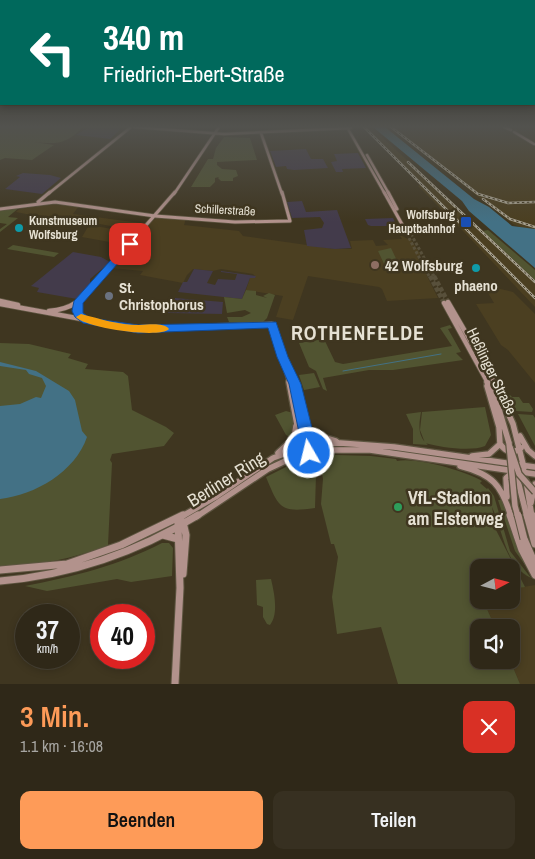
<!DOCTYPE html>
<html lang="de">
<meta charset="utf-8">
<style>
:root{--surface:#2f2818;--page:#373021;--text:#f1f3f6;--muted:#a7a6a2;--line:#4a4437;--accent:#fe9b58}
body{margin:0;font-family:"Archivo Narrow",sans-serif;background:var(--page);color:var(--text);height:100vh;display:flex;flex-direction:column;font-size:19px;white-space:nowrap}
*{box-sizing:border-box;margin:0}
p{font-size:16px;color:var(--muted)}
.icon{flex:none;width:28px;height:28px;fill:none;stroke:currentColor;stroke-width:2;stroke-linecap:round;stroke-linejoin:round}
.map{position:relative;height:684px;overflow:hidden}
.drawer{display:flex;flex-direction:column;background:var(--surface);flex:1}
.drawer>*{flex:none}
.hud{position:absolute;left:0px;top:0px;width:535px;height:105px;box-shadow:0 2px 8px #0003,0 0 0 1px var(--line);background:#00695c;color:#fff;overflow:hidden}
.needle{width:32px;rotate:83deg}
.fabs{position:absolute;left:470px;top:559px;display:grid;gap:10px}
.fabs a{display:grid;place-items:center;width:50px;height:50px;border-radius:10px;background:var(--surface);box-shadow:0 2px 8px #0003,0 0 0 1px var(--line);font-size:25px}
.speed{position:absolute;left:15px;top:604px;display:flex;gap:10px;font-size:25px;font-weight:700;text-align:center}
.speed>*{display:grid;place-content:center;width:65px;height:65px;border-radius:50%;background:var(--surface);box-shadow:0 2px 8px #0003,0 0 0 1px var(--line);line-height:1}
.speed small{font-size:12px;font-weight:400}
.speed .limit{border:8px solid #d22;background:#fff;color:#111}
.pin{position:absolute;display:grid;place-items:center;width:42px;height:42px;color:#fff;margin:-21px;border-radius:10px;box-shadow:0 2px 8px #0006}
.me{position:absolute;width:55px;margin:-28px;rotate:352deg;stroke-linejoin:round;filter:drop-shadow(0 0 4px #0008)}
.turn{display:flex;align-items:center;gap:18px;height:105px;padding:0 20px;font-size:22px}
.turn .icon{width:65px;height:65px;stroke-width:2.5}
.turn b{display:block;font-size:35px;line-height:42px}
.round{display:grid;place-items:center;flex:none;width:52px;height:52px;border-radius:10px;background:var(--page)}
.headline{display:flex;align-items:center;justify-content:space-between;height:85px;padding:0 20px}
h1{font-size:30px;font-weight:600;line-height:38px;color:var(--accent)}
.button{display:flex;gap:10px;margin-top:auto;padding:10px 20px}
.button a{flex:1;height:58px;border-radius:10px;background:var(--accent);color:#111;font-size:20px;font-weight:600;line-height:58px;text-align:center}
.button a+a{background:var(--page);color:var(--text)}
.map>svg:first-child{display:block}
.built{fill:#4b3f21}
.education{fill:#433b4b}
.green{fill:#515431}
.water{fill:#437185}
.lines{fill:none;stroke-linecap:round;stroke-linejoin:round}
.stream{stroke:#437185;stroke-width:1}
.secondary-tunnel-far2{stroke:#58503b;stroke-width:2.5;stroke-dasharray:2.5 1;stroke-linecap:butt}
.secondary-tunnel-far1{stroke:#58503b;stroke-width:3;stroke-dasharray:3 2;stroke-linecap:butt}
.secondary-tunnel{stroke:#58503b;stroke-width:4.5;stroke-dasharray:4.5 2;stroke-linecap:butt}
.secondary-far4-casing{stroke:#5d5540;stroke-width:4}
.secondary-far3-casing{stroke:#5d5540;stroke-width:4.5}
.secondary-far2-casing{stroke:#5d5540;stroke-width:6}
.secondary-far1-casing{stroke:#5d5540;stroke-width:8}
.secondary-casing{stroke:#5d5540;stroke-width:9}
.secondary-far4{stroke:#b2928c;stroke-width:2.5}
.secondary-far3{stroke:#b2928c;stroke-width:3}
.secondary-far2{stroke:#b2928c;stroke-width:4.5}
.secondary-far1{stroke:#b2928c;stroke-width:5.5}
.secondary{stroke:#b2928c;stroke-width:7}
.rail-casing{stroke:#a7a190;stroke-width:2.5}
.rail{stroke:#3f3620;stroke-width:1;stroke-dasharray:2.5;stroke-linecap:butt}
.secondary-bridge-far1-casing{stroke:#5d5540;stroke-width:8;stroke-linecap:butt}
.secondary-bridge-casing{stroke:#5d5540;stroke-width:9;stroke-linecap:butt}
.secondary-bridge-far1{stroke:#b2928c;stroke-width:5.5}
.secondary-bridge{stroke:#b2928c;stroke-width:7}
.route{fill:#1a73e8;stroke:#114b97}
.slow{fill:#f59e0b}
.transit-dot{fill:#1a4fb4;stroke:#3f3620;stroke-width:2}
.culture-dot{fill:#0f9aa8;stroke:#3f3620;stroke-width:2}
.education-dot{fill:#8d6e63;stroke:#3f3620;stroke-width:2}
.worship-dot{fill:#6b7280;stroke:#3f3620;stroke-width:2}
.leisure-dot{fill:#2e9e5b;stroke:#3f3620;stroke-width:2}
.labels{text-anchor:middle;dominant-baseline:central;stroke-width:5;stroke-linejoin:round;paint-order:stroke}
.far-street-label{font-size:12px;fill:#e6e1d3;stroke:#3f3620}
.far-poi-label{font-size:12px;font-weight:bold;fill:#e6e1d3;stroke:#3f3620;text-anchor:end}
.poi-label{font-size:15px;font-weight:bold;fill:#e6e1d3;stroke:#3f3620;text-anchor:start}
.street-label{font-size:15px;fill:#e6e1d3;stroke:#3f3620}
.near-street-label{font-size:18px;fill:#e6e1d3;stroke:#3f3620}
.near-poi-label{font-size:18px;font-weight:bold;fill:#e6e1d3;stroke:#3f3620;text-anchor:start}
.district-label{font-size:20px;font-weight:bold;letter-spacing:1px;fill:#e6e1d3;stroke:#3f3620}
</style>
<div class="map">
<svg width="535" height="684" viewBox="0 0 535 684">
<rect width="100%" height="100%" fill="#3f3620"/>
<path class="built" d="M364,127H370L391,145L535,280V307L464,232L418,186L420,185Z
M389,127H535V229L522,228L513,224Z
M54,203L79,206L73,214L148,224L158,217L186,218L184,225L239,231L243,236L335,249H352L350,241L373,240L376,246L388,245L383,240L402,239L400,236H402L412,241L421,255L417,256L438,298L387,301L382,289L379,287L308,276L293,320L276,317L283,296L246,290L250,278H255V276L253,274L221,269L213,271L193,269L187,275L183,283L140,275L143,271L111,268L142,232L84,221L26,214L16,212L18,210H15Z
M89,225L136,233L126,245L82,237Z
M463,280L513,292L535,314V383L508,350L501,345L476,304L494,303L488,293L469,289Z
M535,585V684H520L510,660H511V628L495,627L483,600H511V589Z"/>
<path class="education" d="M89,127H118L120,130L110,139L76,135Z
M306,149L311,159H323L328,168L294,170L287,169L286,166L276,167L270,151Z
M358,153L366,168L342,169L343,172H336L331,162L337,161L334,154Z
M23,173L50,175L61,178L42,194L5,189L20,177L16,176Z
M302,201L306,212L337,210L351,248L335,249L307,246L304,230L322,228L324,223L320,217L292,218L287,202Z
M393,218L397,226H371L368,225L365,219Z
M73,252L101,257L110,262L90,279V284L77,299L37,292L39,288L31,286Z
M194,269L213,271L207,283L215,285L218,279L235,280L237,274L221,272V271L256,276L255,278H250L242,299L178,292L183,282H187Z
M175,298L223,302L222,314L168,313Z"/>
<path class="green" d="M0,127H81L82,128C66,145 55,144 34,142L54,145L32,160L5,158L0,160Z
M224,137L250,138L257,160L217,162V165L222,169L236,170L238,176L233,178V181H221L218,178L219,177L215,178V182L210,187H191L208,159H213L216,148Z
M20,207L8,217L18,218L0,232V229L7,224L0,223V210Z
M488,230L535,270V280L483,231Z
M13,245L59,253L54,257L7,249Z
M391,248L400,267L386,268L378,251Z
M246,290L256,291V295L267,298L263,296L269,293L275,295L267,318L263,322H229L227,317H242L251,313L245,310L227,313L224,297L242,299Z
M450,325L452,328L448,329L461,352L456,353L463,360L393,370H369L323,378L327,391L323,389L316,371L309,367L299,343L324,339L335,362L343,364L452,346L440,328Z
M0,343L29,344L71,354L68,358L88,364L85,369L123,372L128,376L132,410L166,427L174,433L164,446L112,454L110,460L112,463L108,545C74,559 36,565 0,568Z
M314,373L320,387L304,390L299,375Z
M507,395H510L512,397H519L523,403H529L533,409L532,412L516,411Z
M485,407L491,435L485,446C471,452 439,447 425,443L420,430L422,412Z
M286,411L293,413L294,431L292,438L286,435L275,415Z
M421,412C419,424 417,436 428,445L413,444V429L406,414Z
M518,414L533,415L535,418V446Z
M336,455L371,456L396,459L397,461C417,457 465,471 482,481L480,483L487,489L488,488L494,496L510,551L531,578C505,566 503,530 492,507L496,530L525,587L511,589V568H479V600H483L495,627L479,628V660H510L520,684H398L381,627L337,634L332,597L338,557L334,544H331L321,504L323,479L319,457Z
M313,459L316,474L315,508C280,513 279,508 266,477L294,463Z
M498,500H503L535,579L515,551Z
M162,543H169L173,548L172,576L131,582L117,579L47,591L25,586C72,577 120,565 162,543Z
M271,579C274,592 279,614 270,625L267,624L263,617V607L257,605L256,580Z"/>
<path class="water" d="M373,127H385L474,199L489,207L512,226L535,229V268L469,211L462,201Z
M0,362L36,371L69,391L75,400L82,431L87,437C75,472 35,495 0,499V406L20,404L36,397L41,398L46,386L42,378L29,374L26,370L0,366Z"/>
<g class="lines">
<path class="stream" d="M343,371L441,354"/>
<path class="secondary-tunnel-far2" d="M515,130L518,132"/>
<path class="secondary-tunnel-far1" d="M411,234L435,278
M409,238L430,278"/>
<path class="secondary-tunnel" d="M430,276L444,303
M434,276L448,302"/>
<g class="secondary-far4-casing">
<path id="secondary-far4" d="M134,127L224,134L351,128
M347,127L385,194
M504,127L511,130
M514,132L534,144
M261,133L282,194
M367,155L389,194
M48,194L131,127
M174,194L219,127"/>
</g>
<g class="secondary-far3-casing">
<path id="secondary-far3" d="M282,192L290,221
M384,192L408,235
M388,192L397,209
M38,202L50,192
M0,209L55,202L155,216L235,222L290,221
M100,278L175,192"/>
</g>
<g class="secondary-far2-casing">
<path id="secondary-far2" d="M0,301L18,305
M448,302L495,383
M78,303L77,311L82,318
M444,303L488,383
M0,304L136,329L272,324L290,383
M49,311C77,309 84,296 101,276
M286,363L295,383"/>
</g>
<g class="secondary-far1-casing">
<path id="secondary-far1" d="M289,382L298,430L309,453
M294,382L309,446
M487,382L498,406L509,443
M494,382L513,424L524,468
M306,427L314,434L336,441
M520,436L528,450L535,456
M500,444C506,452 513,454 521,448
M278,453L294,438L296,426
M472,456L489,454L500,444L499,427L487,386
M460,466C492,474 502,485 511,517
M512,469L519,485L527,517
M526,481L532,517
M507,497L506,478L514,471
M531,503L535,484
M181,517L217,496L273,458L309,445L340,443L394,447L535,467
M196,517L268,469L296,456L325,450H370L535,474"/>
</g>
<g class="secondary-casing">
<path id="secondary" d="M510,515L522,550L535,575
M527,515L535,544
M532,515L535,534
M183,522L186,535L183,574
M163,535L178,539
M524,539L535,564
M0,570L67,564L121,545L183,515
M0,581C72,575 136,553 198,515
M175,684L180,588L178,524"/>
</g>
<use href="#secondary-far4" class="secondary-far4"/>
<use href="#secondary-far3" class="secondary-far3"/>
<use href="#secondary-far2" class="secondary-far2"/>
<use href="#secondary-far1" class="secondary-far1"/>
<use href="#secondary" class="secondary"/>
<g class="rail-casing">
<path id="rail" d="M364,127L535,298
M391,127L478,194L508,203L535,202
M408,162L535,282
M483,199L510,219L535,227"/>
</g>
<use href="#rail" class="rail"/>
<g class="secondary-bridge-far1-casing">
<path id="secondary-bridge-far1" d="M509,443L515,506L518,517
M510,447L519,474L535,492"/>
</g>
<g class="secondary-bridge-casing">
<path id="secondary-bridge" d="M518,515L524,539"/>
</g>
<use href="#secondary-bridge-far1" class="secondary-bridge-far1"/>
<use href="#secondary-bridge" class="secondary-bridge"/>
</g>
<linearGradient id="sky" x2="0" y2="1"><stop stop-color="#231e12"/><stop offset="0.57" stop-color="#52524e"/><stop offset="1" stop-color="#52524e" stop-opacity="0"/></linearGradient>
<rect width="535" height="222" fill="url(#sky)"/>
<path class="route" d="M130,241L134,244L133,246L83,303V313L90,318L138,325L276,322L288,357L301,384L315,440L316,453L314,457L309,458L304,457L289,384L277,357L268,328L138,333L83,323L75,317L72,311L74,301L127,242Z"/>
<path class="slow" d="M81,314C101,319 118,325 139,325C148,325 163,322 169,329C160,339 85,328 76,317Z"/>
<rect class="transit-dot" x="460" y="216" width="12" height="12" rx="2.5"/>
<g class="culture-dot">
<circle cx="19" cy="228" r="5"/>
<circle cx="476" cy="268" r="5"/>
</g>
<circle class="education-dot" cx="375" cy="265" r="5"/>
<circle class="worship-dot" cx="109" cy="296" r="5"/>
<circle class="leisure-dot" cx="398" cy="507" r="5"/>
<g class="labels">
<g class="far-street-label">
<text transform="translate(225 210) rotate(3)">Schillerstraße</text>
</g>
<g class="far-poi-label">
<text x="455" y="215">Wolfsburg<tspan x="455" dy="14">Hauptbahnhof</tspan></text>
<text x="29" y="221" text-anchor="start">Kunstmuseum<tspan x="29" dy="14">Wolfsburg</tspan></text>
</g>
<g class="poi-label">
<text x="385" y="265">42 Wolfsburg</text>
<text x="476" y="285" text-anchor="middle">phaeno</text>
<text x="119" y="287">St.<tspan x="119" dy="17">Christophorus</tspan></text>
</g>
<g class="street-label">
<text transform="translate(492 371) rotate(64)">Heßlinger Straße</text>
</g>
<g class="near-street-label">
<text transform="translate(226 479) rotate(-32)">Berliner Ring</text>
</g>
<g class="near-poi-label">
<text x="408" y="497">VfL-Stadion<tspan x="408" dy="21">am Elsterweg</tspan></text>
</g>
<g class="district-label">
<text x="358" y="332">ROTHENFELDE</text>
</g>
</g>
</svg>
<div class="fabs">
<a><svg class="needle" viewBox="-14 -14 28 28"><path d="M0-13l5 13h-10z" fill="#e53935"/><path d="M0 13l5-13h-10z" fill="#a7a6a2"/></svg></a>
<a><svg class="icon" aria-label="sound" viewBox="0 0 24 24"><path d="M4 9h4l5-4v14l-5-4H4zM17 9q2 3 0 6"/></svg></a>
</div>
<div class="speed"><div>37<small>km/h</small></div><div class="limit">40</div></div>
<div class="pin" style="left:130px;top:244px;background:#d93025"><svg class="icon" aria-label="arrive" viewBox="0 0 24 24"><path d="M6 21V4h12l-3 4 3 4H6"/></svg></div>
<svg class="me" style="left:309px;top:453px" viewBox="-20 -20 40 40"><circle r="17" fill="#1a73e8" stroke="#fff" stroke-width="3"/><path d="M0-11L8 9 0 5-8 9z" fill="#fff"/></svg>
<div class="hud">
<div class="turn"><svg class="icon" aria-label="left" viewBox="0 0 24 24"><path d="M17 20v-9H6M10 6l-5 5 5 5"/></svg><div><b>340 m</b>Friedrich-Ebert-Straße</div></div>
</div>
</div>
<section class="drawer">
<div class="headline"><div><h1>3 Min.</h1><p>1.1 km · 16:08</p></div><a class="round" style="background:#d93025;color:#fff"><svg class="icon" aria-label="close" viewBox="0 0 24 24"><path d="M6 6l12 12M18 6L6 18"/></svg></a></div>
<div class="button"><a>Beenden</a><a>Teilen</a></div>
</section>
